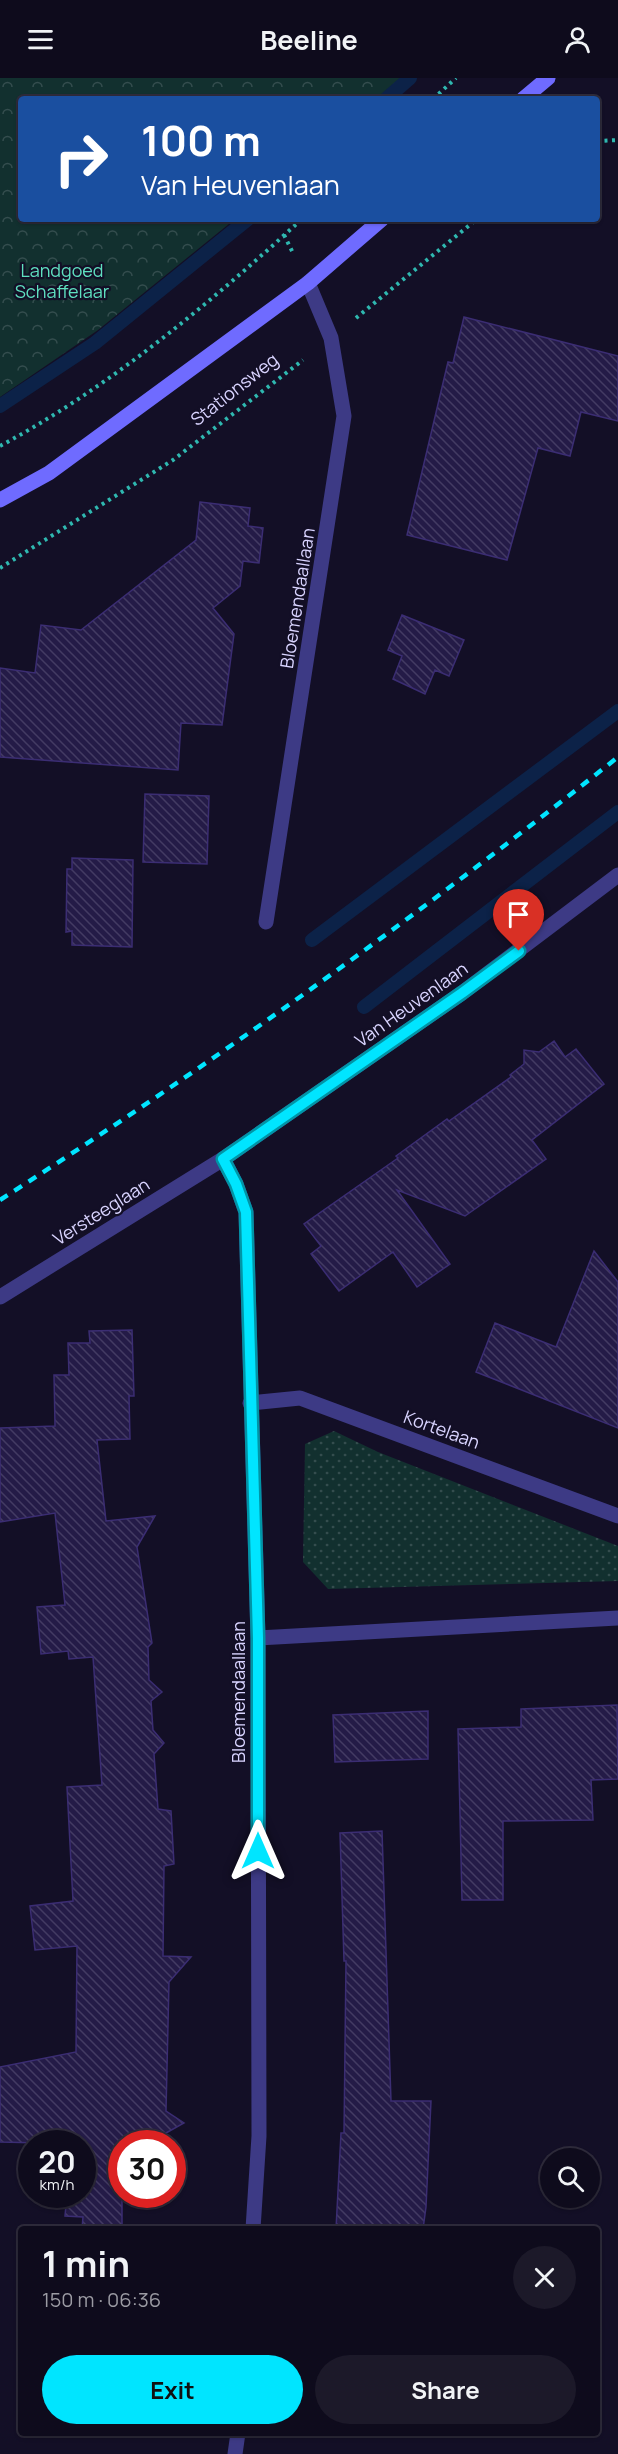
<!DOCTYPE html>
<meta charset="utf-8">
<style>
:root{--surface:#0e0b1c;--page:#1c1929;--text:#f1f3f6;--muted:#9b9ba3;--line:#2e2b3b;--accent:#00e5ff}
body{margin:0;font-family:Manrope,sans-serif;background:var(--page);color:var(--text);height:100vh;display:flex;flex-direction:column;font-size:22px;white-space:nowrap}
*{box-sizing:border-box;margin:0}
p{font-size:20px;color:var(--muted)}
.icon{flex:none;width:33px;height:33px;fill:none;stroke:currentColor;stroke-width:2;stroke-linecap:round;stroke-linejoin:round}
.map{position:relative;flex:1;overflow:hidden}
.drawer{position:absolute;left:18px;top:2148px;width:582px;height:210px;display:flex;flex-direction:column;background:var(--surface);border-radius:6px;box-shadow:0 2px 4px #0004,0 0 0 2px var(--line)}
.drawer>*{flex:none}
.top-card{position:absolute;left:18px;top:18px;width:582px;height:126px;border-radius:6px;box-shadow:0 2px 4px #0004,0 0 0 2px var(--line);background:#1a4fa0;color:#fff;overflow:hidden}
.fabs{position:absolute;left:540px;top:2070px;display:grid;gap:12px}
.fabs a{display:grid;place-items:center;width:60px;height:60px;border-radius:50%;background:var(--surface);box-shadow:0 2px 4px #0004,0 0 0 2px var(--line);font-size:30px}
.speed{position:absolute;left:18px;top:2052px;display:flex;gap:12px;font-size:30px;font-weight:700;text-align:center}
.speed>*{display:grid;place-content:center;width:78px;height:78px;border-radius:50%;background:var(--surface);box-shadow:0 2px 4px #0004,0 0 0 2px var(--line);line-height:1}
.speed small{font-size:15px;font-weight:400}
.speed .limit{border:9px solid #d22;background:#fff;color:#111}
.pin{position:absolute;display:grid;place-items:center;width:51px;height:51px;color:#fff;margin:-62px -26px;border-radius:50% 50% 50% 0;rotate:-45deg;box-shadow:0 0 6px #0007}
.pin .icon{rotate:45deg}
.me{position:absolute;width:66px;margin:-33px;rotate:0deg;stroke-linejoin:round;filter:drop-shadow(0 0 4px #0008)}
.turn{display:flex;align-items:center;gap:21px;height:126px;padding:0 24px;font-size:27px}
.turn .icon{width:78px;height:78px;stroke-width:2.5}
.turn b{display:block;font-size:42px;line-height:51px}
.round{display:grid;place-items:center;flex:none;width:63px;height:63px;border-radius:32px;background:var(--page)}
.headline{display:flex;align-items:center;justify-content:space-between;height:102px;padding:0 24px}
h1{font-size:36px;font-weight:700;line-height:45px}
.primary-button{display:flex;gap:12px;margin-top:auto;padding:12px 24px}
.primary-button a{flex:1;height:69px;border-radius:36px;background:var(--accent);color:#111;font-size:24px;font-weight:700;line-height:69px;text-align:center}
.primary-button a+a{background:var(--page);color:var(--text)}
header{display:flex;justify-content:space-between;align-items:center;height:78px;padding:0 24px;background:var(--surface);font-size:27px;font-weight:700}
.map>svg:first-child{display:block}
.grass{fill:url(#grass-dots)}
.park{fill:url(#park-crowns)}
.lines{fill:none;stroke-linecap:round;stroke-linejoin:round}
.stream{stroke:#0c2248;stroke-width:14}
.building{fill:url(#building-back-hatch);stroke:#3b2d73;stroke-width:1.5}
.path{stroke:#2fb8b0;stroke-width:4;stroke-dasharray:3 4.5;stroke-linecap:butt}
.street{stroke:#3d3a85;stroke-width:15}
.secondary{stroke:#6f6bff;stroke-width:15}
.rail{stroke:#00e5ff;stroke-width:4.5;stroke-dasharray:9 8;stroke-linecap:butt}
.route-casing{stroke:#0095a6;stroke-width:15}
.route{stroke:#00e5ff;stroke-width:10}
.labels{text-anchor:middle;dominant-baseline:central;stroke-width:4.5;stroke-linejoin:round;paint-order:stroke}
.park-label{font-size:18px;fill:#5fe0c0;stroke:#130f26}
.street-label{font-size:18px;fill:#d9d4ff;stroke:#130f26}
</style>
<header><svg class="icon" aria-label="menu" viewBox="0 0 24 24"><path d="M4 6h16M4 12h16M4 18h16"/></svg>Beeline<svg class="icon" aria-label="person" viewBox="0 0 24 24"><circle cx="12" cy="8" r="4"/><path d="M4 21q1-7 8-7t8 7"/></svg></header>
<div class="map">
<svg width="618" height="2376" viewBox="0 0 618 2376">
<defs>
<pattern id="grass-dots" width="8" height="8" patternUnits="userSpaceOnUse" patternTransform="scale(1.5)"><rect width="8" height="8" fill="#12302f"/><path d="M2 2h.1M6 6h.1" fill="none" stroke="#344d4e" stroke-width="1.8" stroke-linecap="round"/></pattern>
<pattern id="park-crowns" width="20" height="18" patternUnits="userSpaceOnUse" patternTransform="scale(1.5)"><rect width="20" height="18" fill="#12302f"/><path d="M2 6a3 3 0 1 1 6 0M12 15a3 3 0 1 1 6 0" fill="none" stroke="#344d4e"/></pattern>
<pattern id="building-back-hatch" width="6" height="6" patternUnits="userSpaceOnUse" patternTransform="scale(1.5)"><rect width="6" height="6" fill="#241b47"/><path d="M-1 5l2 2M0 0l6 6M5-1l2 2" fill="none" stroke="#433b63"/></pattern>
</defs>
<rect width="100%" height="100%" fill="#130f26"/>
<path class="grass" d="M334,1353L378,1374L618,1468V1503L328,1511L303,1484L305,1366Z"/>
<path class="park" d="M0,0H401L376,21H21V141H235L98,252L0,319Z"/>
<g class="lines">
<path class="stream" d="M386,21L410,0
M0,328L95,265L248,141
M312,862L618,633
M364,929L618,734"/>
</g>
<path class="building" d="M464,239L618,278V343L581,334L570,378L538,370L507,482L407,457L448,284L453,285Z
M200,424L250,430L248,448L263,450L259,485L243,483L240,508L213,530L234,556L222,647L181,645L178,692L0,679V590L35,595L41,547L81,552L196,462Z
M402,537L464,562L449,598L435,592L425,616L393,601L402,578L388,572Z
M145,716L209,718L207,786L143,784Z
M72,780L133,782L132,869L72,867V853L66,854L67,791H72Z
M554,963L565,979L576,971L604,1006L532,1062L546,1081L465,1138L397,1112L450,1186L417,1209L393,1174L339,1213L311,1176L321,1168L304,1146L398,1080L396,1078L447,1041L449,1043L511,999L510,997L524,986V972L539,974Z
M594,1173L618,1204V1350L476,1294L495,1245L556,1269Z
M132,1252L134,1318H129L130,1361L97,1362L106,1443L155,1438L137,1469L152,1565L148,1569L149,1602L162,1614L151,1623L153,1652L164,1665L154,1676L158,1731L171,1733L174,1786L164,1788L163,1878L191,1879L169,1904L166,2033L184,2045L166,2055V2066H122V2151H82L83,2139L65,2138L67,2116H82V2066L0,2064V1989L76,1974L77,1868L35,1872L30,1828L73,1823L67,1709L102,1707L93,1579L69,1581L68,1573L41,1576L37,1529L65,1527L55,1435L0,1444V1350L55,1348L54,1297H69L68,1265H90L89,1253Z
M617,1627L618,1701L591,1702L593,1742L503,1743V1822H462L458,1651L521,1649V1631Z
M428,1633V1681L335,1684L333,1637Z
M382,1753L391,2023H431L426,2129L423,2151H336L341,2055H344L346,1883H344L340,1755Z"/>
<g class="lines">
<path class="path" d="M433,21L456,0
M597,63L618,62
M284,157L293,175
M356,240L477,141
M0,368C110,309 210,225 302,141
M0,490L173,382L303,282"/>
<path class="street" d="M266,844L344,338L331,260L308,205
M223,1081L236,1106L246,1134L258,1560L259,2058L253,2151
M0,1219L223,1081L462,915L618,797
M250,1325L300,1320L618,1438
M258,1560L618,1540
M235,2376L238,2355"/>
<path class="secondary" d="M523,21L548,0
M0,422L49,395L308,205L382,141"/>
<path class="rail" d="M0,1122C214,985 419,837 618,679"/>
</g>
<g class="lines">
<g class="route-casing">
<path id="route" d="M258,1773V1560L246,1134L236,1106L223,1081L462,915L519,873"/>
</g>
<use href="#route" class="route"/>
</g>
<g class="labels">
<g class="park-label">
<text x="62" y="192">Landgoed<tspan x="62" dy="21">Schaffelaar</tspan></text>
</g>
<g class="street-label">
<text transform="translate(234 311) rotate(-38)">Stationsweg</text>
<text transform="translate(297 520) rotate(-81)">Bloemendaallaan</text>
<text transform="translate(411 926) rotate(-35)">Van Heuvenlaan</text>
<text transform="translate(101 1133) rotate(-32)">Versteeglaan</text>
<text transform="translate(442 1351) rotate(20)">Kortelaan</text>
<text transform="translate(238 1614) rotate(-90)">Bloemendaallaan</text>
</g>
</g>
</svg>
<div class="fabs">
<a><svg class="icon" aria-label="search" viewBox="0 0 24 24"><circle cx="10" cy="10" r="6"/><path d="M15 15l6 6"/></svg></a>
</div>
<div class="speed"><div>20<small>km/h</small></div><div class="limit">30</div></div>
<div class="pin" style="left:519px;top:873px;background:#d93025"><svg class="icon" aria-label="arrive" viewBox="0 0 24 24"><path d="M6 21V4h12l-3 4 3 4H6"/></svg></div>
<svg class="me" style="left:258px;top:1773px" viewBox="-20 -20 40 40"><path d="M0-17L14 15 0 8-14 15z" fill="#00e5ff" stroke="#fff" stroke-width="4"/></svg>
<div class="top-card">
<div class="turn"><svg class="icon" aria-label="right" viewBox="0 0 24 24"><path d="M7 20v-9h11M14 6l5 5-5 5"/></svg><div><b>100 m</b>Van Heuvenlaan</div></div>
</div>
<section class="drawer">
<div class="headline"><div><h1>1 min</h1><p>150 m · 06:36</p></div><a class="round"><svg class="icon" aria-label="close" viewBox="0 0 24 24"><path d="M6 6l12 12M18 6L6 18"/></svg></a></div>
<div class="primary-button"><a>Exit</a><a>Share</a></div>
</section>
</div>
